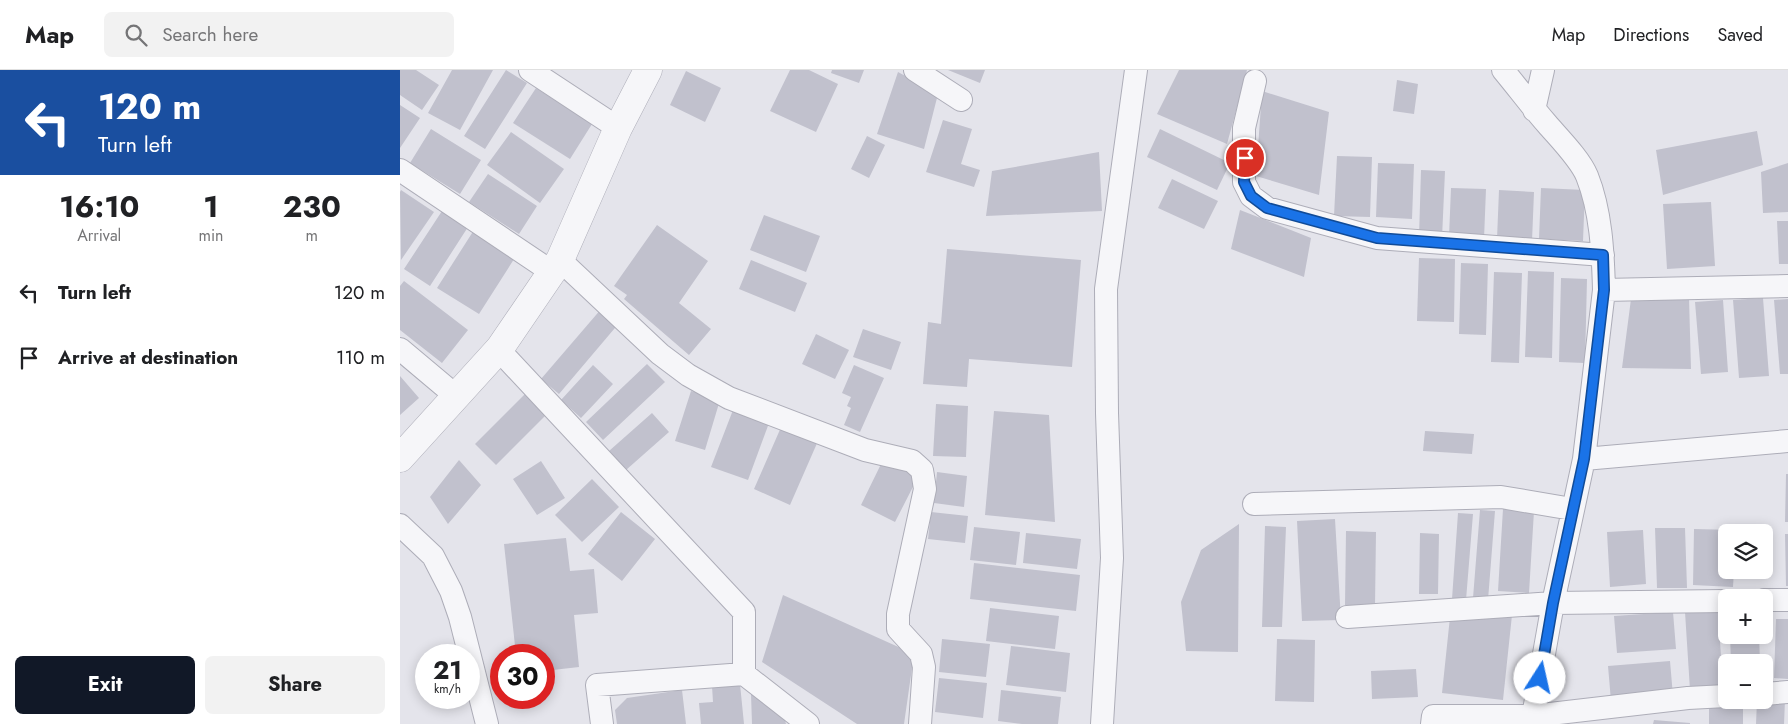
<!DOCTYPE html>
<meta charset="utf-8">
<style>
:root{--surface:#fff;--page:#f2f2f2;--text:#202124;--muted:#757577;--line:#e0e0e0;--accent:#111827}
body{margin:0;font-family:Jost,sans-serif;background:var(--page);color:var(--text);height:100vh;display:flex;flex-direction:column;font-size:19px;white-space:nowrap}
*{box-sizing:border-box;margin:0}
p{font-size:16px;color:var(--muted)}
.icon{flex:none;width:28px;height:28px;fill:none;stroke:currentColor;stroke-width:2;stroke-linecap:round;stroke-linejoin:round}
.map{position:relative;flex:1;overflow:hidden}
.panel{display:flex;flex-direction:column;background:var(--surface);width:400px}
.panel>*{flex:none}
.hud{background:#1a4fa0;color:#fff;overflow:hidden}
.buttons{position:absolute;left:1318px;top:454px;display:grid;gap:10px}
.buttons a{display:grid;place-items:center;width:55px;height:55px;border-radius:8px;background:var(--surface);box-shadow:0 2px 12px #0003;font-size:25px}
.speed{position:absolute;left:15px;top:574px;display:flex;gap:10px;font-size:25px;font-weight:700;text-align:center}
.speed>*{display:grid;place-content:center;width:65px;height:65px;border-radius:50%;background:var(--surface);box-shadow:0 2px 12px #0003;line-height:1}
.speed small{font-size:12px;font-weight:400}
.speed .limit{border:8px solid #d22;background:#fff;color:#111}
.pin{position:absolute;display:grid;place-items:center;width:42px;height:42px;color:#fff;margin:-21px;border:2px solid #fff;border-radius:50%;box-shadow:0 1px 5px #0007}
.me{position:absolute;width:55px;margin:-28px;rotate:10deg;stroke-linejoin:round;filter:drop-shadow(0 0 4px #0008)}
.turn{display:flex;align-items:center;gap:18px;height:105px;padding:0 15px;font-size:22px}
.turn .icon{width:65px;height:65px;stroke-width:2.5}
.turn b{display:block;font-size:35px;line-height:42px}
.eta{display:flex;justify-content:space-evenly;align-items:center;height:85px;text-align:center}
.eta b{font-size:30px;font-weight:700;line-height:35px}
.primary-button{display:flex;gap:10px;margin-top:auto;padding:10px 15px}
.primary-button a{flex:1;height:58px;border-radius:8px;background:var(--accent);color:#fff;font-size:20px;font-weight:700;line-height:58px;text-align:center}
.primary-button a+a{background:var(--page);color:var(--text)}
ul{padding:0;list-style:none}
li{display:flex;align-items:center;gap:15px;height:65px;padding:0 15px}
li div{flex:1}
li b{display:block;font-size:19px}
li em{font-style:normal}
header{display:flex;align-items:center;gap:30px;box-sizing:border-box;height:70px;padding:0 25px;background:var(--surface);border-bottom:1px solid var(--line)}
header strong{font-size:24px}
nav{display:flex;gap:28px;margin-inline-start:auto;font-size:18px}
.search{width:350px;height:45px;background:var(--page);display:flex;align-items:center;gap:12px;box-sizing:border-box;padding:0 18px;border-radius:8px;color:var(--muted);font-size:19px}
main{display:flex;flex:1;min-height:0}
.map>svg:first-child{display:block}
.building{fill:#c1c1cd}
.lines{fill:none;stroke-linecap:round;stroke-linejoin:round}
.minor-casing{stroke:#adadb8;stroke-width:24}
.tertiary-casing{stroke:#adadb8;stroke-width:29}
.minor{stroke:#f6f6f9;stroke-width:22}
.tertiary{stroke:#f6f6f9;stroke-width:28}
.route-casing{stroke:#114b97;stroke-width:12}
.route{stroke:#1a73e8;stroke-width:9}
</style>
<header>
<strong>Map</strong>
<div class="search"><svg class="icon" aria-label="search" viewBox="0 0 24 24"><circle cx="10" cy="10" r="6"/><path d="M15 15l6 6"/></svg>Search here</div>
<nav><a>Map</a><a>Directions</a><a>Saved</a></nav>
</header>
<main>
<section class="panel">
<div class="hud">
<div class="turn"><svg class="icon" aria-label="left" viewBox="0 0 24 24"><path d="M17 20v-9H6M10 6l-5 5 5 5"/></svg><div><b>120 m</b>Turn left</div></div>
</div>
<div class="eta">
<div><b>16:10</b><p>Arrival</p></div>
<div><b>1</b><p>min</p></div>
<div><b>230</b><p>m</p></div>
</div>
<ul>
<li><svg class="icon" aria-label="left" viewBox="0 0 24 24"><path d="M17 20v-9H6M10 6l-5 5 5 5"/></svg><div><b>Turn left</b></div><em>120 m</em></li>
<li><svg class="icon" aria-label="arrive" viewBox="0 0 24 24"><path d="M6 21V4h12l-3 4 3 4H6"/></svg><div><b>Arrive at destination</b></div><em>110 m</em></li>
</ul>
<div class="primary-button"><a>Exit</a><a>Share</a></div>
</section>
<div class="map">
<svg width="1388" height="654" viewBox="0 0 1388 654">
<rect width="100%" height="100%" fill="#e4e4eb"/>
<path class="building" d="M0,0H16L39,15L22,40L0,25Z
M52,0H93L60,60L28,43Z
M106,0L127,13L85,79L64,66Z
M390,0H409L438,14L416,62L370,41Z
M432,0H464L459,13L431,3Z
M548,0H585L580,13Z
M779,0H847L827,74L757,44Z
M286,1L321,18L305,52L270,35Z
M498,2L538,24L524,79L477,64Z
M997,10L1018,14L1014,44L993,41Z
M136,18L192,54L170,89L113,53Z
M862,21L929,42L919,125L856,106Z
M0,35L20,48L0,78Z
M543,50L572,59L561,94L580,100L574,117L526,102Z
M31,59L81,90L60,124L10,93Z
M760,59L830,93L817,120L747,87Z
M1357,61L1363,95L1263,125L1256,80Z
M111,62L164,99L140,133L87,95Z
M467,66L485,75L469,108L451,99Z
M699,82L702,141L586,146L592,101Z
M937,86L972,87L970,147L934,146Z
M978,93L1014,94L1012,149L976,147Z
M1388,93V142L1363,143L1361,102Z
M1021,100L1045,101L1042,168L1019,167Z
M88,104L137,136L119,164L69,132Z
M772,109L818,131L804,159L758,138Z
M1051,118L1086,119L1084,169L1049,167Z
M1141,118L1185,120L1183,171L1139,169Z
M1,120L34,142L1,190L0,122Z
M1099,120L1134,122L1132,171L1097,169Z
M1311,132L1315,196L1267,199L1263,134Z
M840,140L911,168L904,207L831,179Z
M42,141L68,157L30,216L4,199Z
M364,145L420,166L406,202L350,180Z
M1377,151H1388V194H1379Z
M257,155L308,191L279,233L311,259L289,285L224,229L227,225L214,216Z
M74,160L116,186L79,244L37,218Z
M547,179L681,190L672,297L569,289L567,317L523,314L528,252L541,254Z
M1019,188L1055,189L1054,252L1017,251Z
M351,190L407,213L395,242L339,219Z
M1061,193L1088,194L1086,265L1059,264Z
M1128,201L1154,202L1152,288L1125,287Z
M1094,202L1122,203L1119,293L1091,292Z
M1161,208L1187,209L1185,293L1159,292Z
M4,211L68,260L42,293L0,260V216Z
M1289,228L1291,299L1222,298L1231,229Z
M1363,228L1369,306L1339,308L1333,230Z
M1388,229V304H1380L1374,230Z
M1323,230L1328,302L1301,304L1295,232Z
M202,238L220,252L159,324L141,309Z
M463,259L501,272L491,300L453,287Z
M416,264L449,280L435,309L402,294Z
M247,294L265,312L203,370L186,352Z
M193,295L213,314L181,348L161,330Z
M454,295L484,308L460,362L444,355L451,338L447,336L451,327L442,323Z
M0,306L19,328L0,345Z
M291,321L320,330L305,380L275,371Z
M127,322L148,343L96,395L75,374Z
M536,334L568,336L566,387L533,386Z
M333,340L369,353L348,410L311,397Z
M594,341L649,345L655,452L585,445Z
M252,343L269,362L226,400L209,381Z
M382,355L418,371L390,435L354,419Z
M1025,361L1074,364L1072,384L1023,381Z
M59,390L81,415L48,454L30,427Z
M483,390L518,407L495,452L461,435Z
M141,391L165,428L137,445L113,409Z
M537,402L567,406L564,437L534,433Z
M1386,404H1388V452H1385Z
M192,409L219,437L182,472L155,445Z
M1103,439L1134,441L1129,523L1098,521Z
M1080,440L1095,441L1088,530L1073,528Z
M221,442L255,469L222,511L188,484Z
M531,442L568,446L565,473L528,469Z
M1058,443L1073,444L1066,530L1052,529Z
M935,449L941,550L902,551L897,451Z
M839,454L838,582L786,581L781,532L801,480Z
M865,456L886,457L882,557H862Z
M574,457L620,462L616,495L570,490Z
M1255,458H1285L1287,518H1257Z
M1294,459L1335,460V462H1326V500H1334L1333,517L1293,515Z
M1243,460L1246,514L1210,517L1207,462Z
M946,461L976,462L975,536L945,535Z
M626,463L681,469L677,499L623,493Z
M1020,463L1039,464L1038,524H1019Z
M1385,464H1388V516H1386Z
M166,468L170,501L194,499L198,543L174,545L179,597L144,601V585H116L104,474Z
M574,493L680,505L676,541L570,529Z
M383,525L514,584L504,654H457L362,592Z
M590,538L659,546L655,579L586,571Z
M1318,540L1323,618L1290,620L1285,542Z
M1273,542L1276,579L1217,583L1214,546Z
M1112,545L1103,630L1042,623L1050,547Z
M1376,549H1388V609L1374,608Z
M1330,565H1359L1360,592H1331Z
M542,569L590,574L586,607L539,602Z
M877,569L915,570L914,632L875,631Z
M611,576L670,583L666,622L606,615Z
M1270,591L1273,626L1211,631L1208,596Z
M1016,599L1018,627L972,629L971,601Z
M539,608L587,613L583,648L535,642Z
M340,614L344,654H301L299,633L313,632L312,616Z
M282,620L286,654H217L215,640L227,628Z
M601,620L661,627L658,654H622L598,651Z
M351,624L382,640L386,654H352Z
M1357,630H1385L1384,654H1356Z
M1309,635H1343V654H1309Z
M1254,650L1290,653V654H1253Z"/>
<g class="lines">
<g class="minor-casing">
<path id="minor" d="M130,0L218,58
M515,0L561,30
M1103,0C1118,18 1132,37 1147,54C1159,68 1180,89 1187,106C1201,141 1203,182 1204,220L1388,216
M855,11L844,58V112L851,126L867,138L977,168L1203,185
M1134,40L1143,0
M0,100L152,202
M160,190L260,284L288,305L329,328L465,380L512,391L522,400L525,419L498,544V559L521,584L524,597L520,654
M0,279L56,326
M98,279L344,542V604L197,615L202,654
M1184,389L1204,220
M854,434L1101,427L1172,439
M0,455L33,486L51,521L60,547L87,654
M1364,530H1388
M947,547L1153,533L1184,389L1388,371
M344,604L408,654
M1364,624L1388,622
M702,654L712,488L707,343L706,219L736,0
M1032,654L1033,646H1133L1288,628L1326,626
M1133,654V646L1153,533L1326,531"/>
</g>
<g class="tertiary-casing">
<path id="tertiary" d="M0,388L100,278L160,190L218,58L248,0"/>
</g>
<use href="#minor" class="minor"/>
<use href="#tertiary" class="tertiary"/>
</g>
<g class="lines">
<g class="route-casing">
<path id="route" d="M845,88L844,112L851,126L867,138L977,168L1203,185L1204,220L1184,389L1153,533L1140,608"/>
</g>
<use href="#route" class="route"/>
</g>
</svg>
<div class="buttons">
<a><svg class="icon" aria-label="layers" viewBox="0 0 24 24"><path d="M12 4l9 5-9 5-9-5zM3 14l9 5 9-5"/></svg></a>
<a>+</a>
<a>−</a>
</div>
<div class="speed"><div>21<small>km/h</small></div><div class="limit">30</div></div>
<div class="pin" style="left:845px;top:88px;background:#d93025"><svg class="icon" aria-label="arrive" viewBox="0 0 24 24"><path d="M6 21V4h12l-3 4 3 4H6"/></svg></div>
<svg class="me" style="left:1140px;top:608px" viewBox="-20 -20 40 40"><circle r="19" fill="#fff"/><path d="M0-13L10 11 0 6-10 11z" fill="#1a73e8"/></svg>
</div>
</main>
